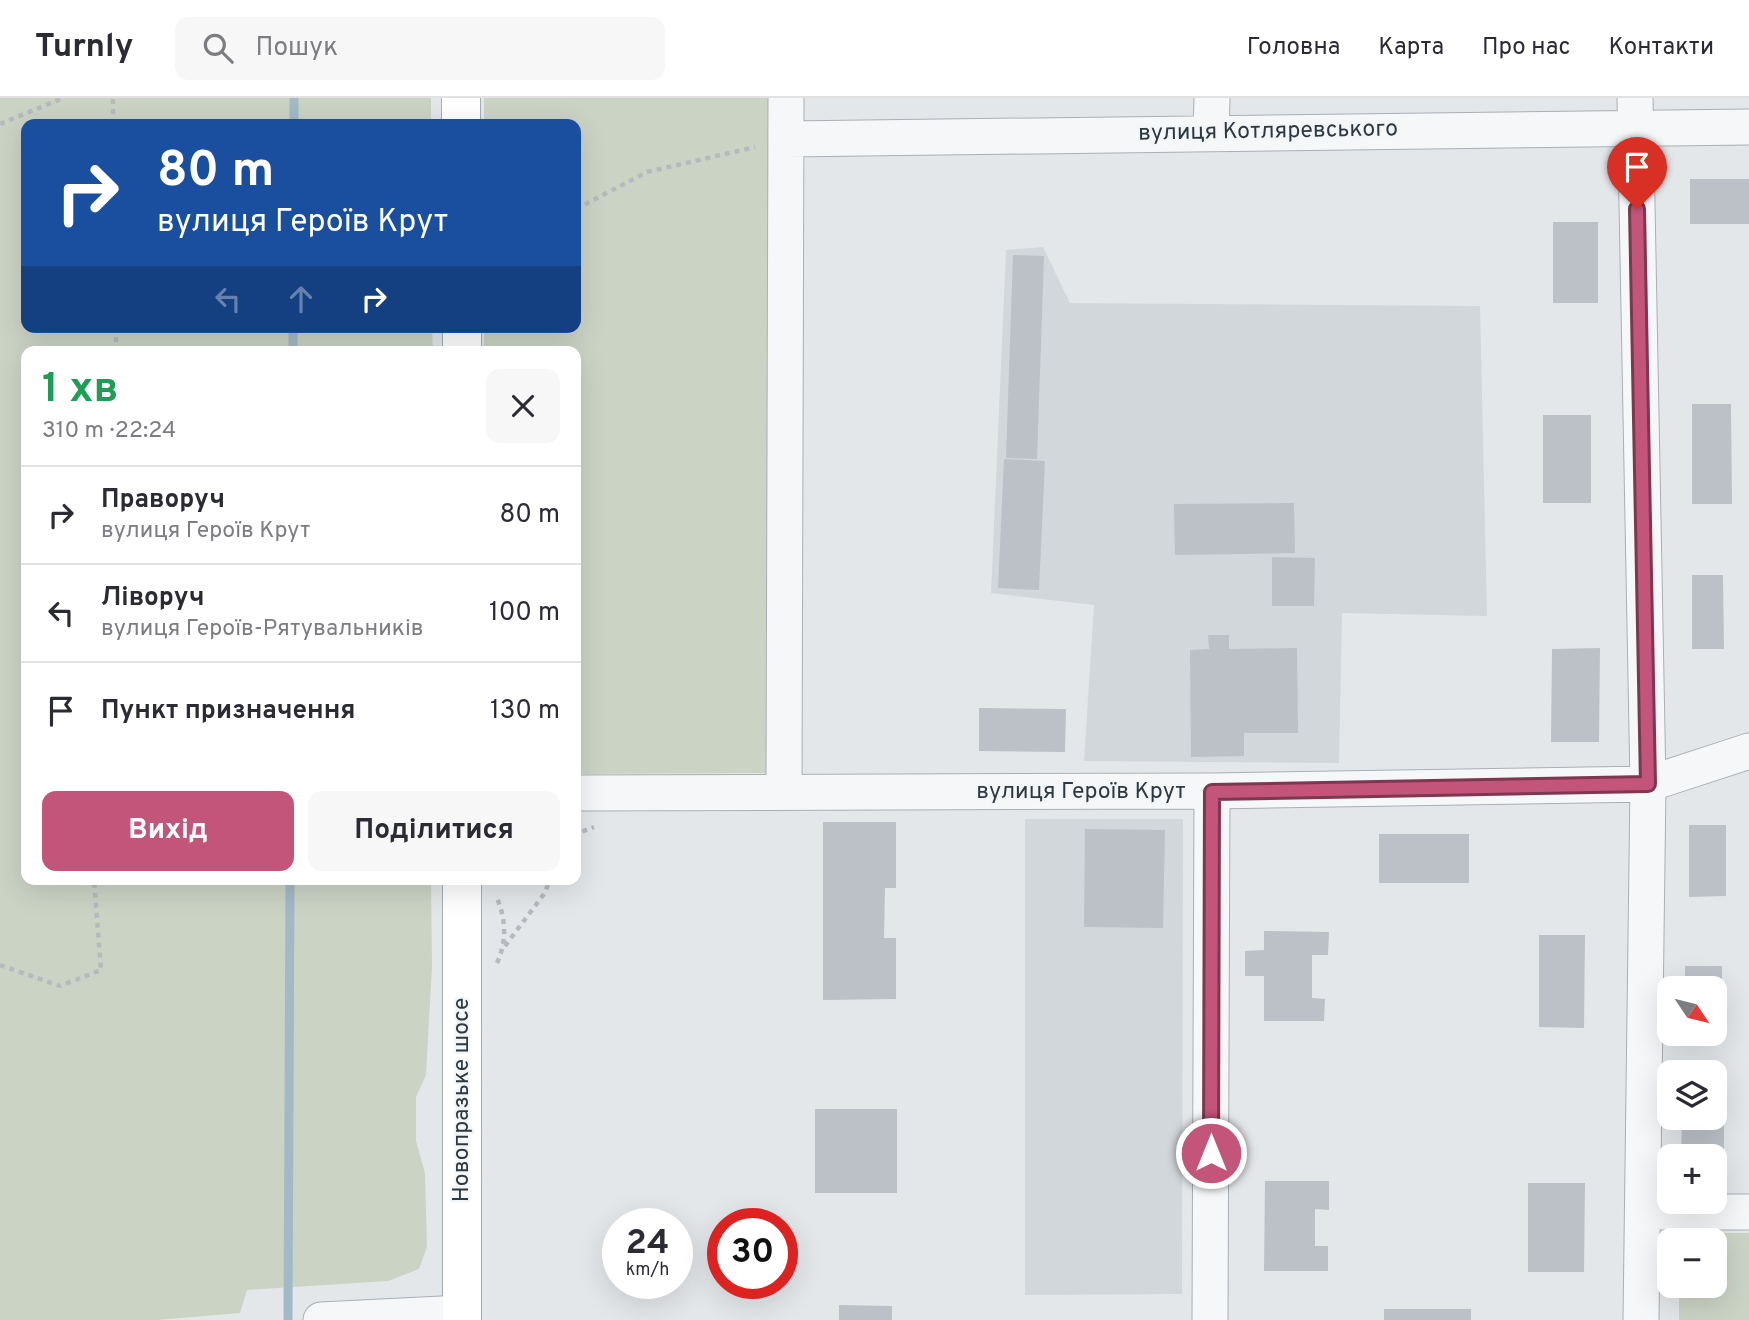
<!DOCTYPE html>
<html lang="uk">
<meta charset="utf-8">
<style>
:root{--surface:#fff;--page:#f7f7f7;--text:#2b2b33;--muted:#7c7c81;--line:#e1e1e2;--accent:#c25579}
body{margin:0;font-family:Overpass,sans-serif;background:var(--page);color:var(--text);height:100vh;display:flex;flex-direction:column;font-size:26px;white-space:nowrap}
*{box-sizing:border-box;margin:0}
p{font-size:23px;color:var(--muted)}
.icon{flex:none;width:38px;height:38px;fill:none;stroke:currentColor;stroke-width:2;stroke-linecap:round;stroke-linejoin:round}
.map{position:relative;flex:1;overflow:hidden}
.drawer{position:absolute;left:21px;top:248px;width:560px;height:539px;display:flex;flex-direction:column;background:var(--surface);border-radius:14px;box-shadow:0 7px 28px #0002}
.drawer>*{flex:none}
.banner{position:absolute;left:21px;top:21px;width:560px;height:214px;border-radius:14px;box-shadow:0 7px 28px #0002;background:#1a4fa0;color:#fff;overflow:hidden}
.needle{width:46px;rotate:125deg}
.tools{position:absolute;left:1657px;top:878px;display:grid;gap:14px}
.tools a{display:grid;place-items:center;width:70px;height:70px;border-radius:14px;background:var(--surface);box-shadow:0 7px 28px #0002;font-size:35px}
.speed{position:absolute;left:602px;top:1110px;display:flex;gap:14px;font-size:35px;font-weight:700;text-align:center}
.speed>*{display:grid;place-content:center;width:91px;height:91px;border-radius:50%;background:var(--surface);box-shadow:0 7px 28px #0002;line-height:1}
.speed small{font-size:18px;font-weight:400}
.speed .limit{border:10px solid #d22;background:#fff;color:#111}
.pin{position:absolute;display:grid;place-items:center;width:60px;height:60px;color:#fff;margin:-72px -30px;border-radius:50% 50% 50% 0;rotate:-45deg;box-shadow:0 0 7px #0007}
.pin .icon{rotate:45deg}
.me{position:absolute;width:77px;margin:-38px;rotate:0deg;stroke-linejoin:round;filter:drop-shadow(0 0 5px #0008)}
.turn{display:flex;align-items:center;gap:24px;height:147px;padding:0 21px;font-size:32px}
.turn .icon{width:91px;height:91px;stroke-width:2.5}
.turn b{display:block;font-size:49px;line-height:60px}
.lanes{display:flex;align-items:center;height:66px;padding:0 21px;background:#0003;justify-content:center;gap:35px;direction:ltr}
.lanes .off{opacity:.35}
.round{display:grid;place-items:center;flex:none;width:74px;height:74px;border-radius:14px;background:var(--page)}
.summary{display:flex;align-items:center;justify-content:space-between;height:119px;padding:0 21px}
h1{font-size:42px;font-weight:700;line-height:52px;color:#1e9e55}
.primary-button{display:flex;gap:14px;margin-top:auto;padding:14px 21px}
.primary-button a{flex:1;height:80px;border-radius:14px;background:var(--accent);color:#fff;font-size:28px;font-weight:700;line-height:80px;text-align:center}
.primary-button a+a{background:var(--page);color:var(--text)}
ul{padding:0;list-style:none}
li{display:flex;align-items:center;gap:21px;height:98px;padding:0 21px;border-top:2px solid var(--line)}
li div{flex:1}
li b{display:block;font-size:26px}
li em{font-style:normal}
header{display:flex;align-items:center;gap:42px;box-sizing:border-box;height:98px;padding:0 35px;background:var(--surface);border-bottom:2px solid var(--line)}
header strong{font-size:33px}
nav{display:flex;gap:38px;margin-inline-start:auto;font-size:24px}
.search{width:490px;height:63px;background:var(--page);display:flex;align-items:center;gap:18px;box-sizing:border-box;padding:0 24px;border-radius:14px;color:var(--muted);font-size:26px}
.map>svg:first-child{display:block}
.built{fill:#d2d7dc}
.green{fill:#cbd3c5}
.lines{fill:none;stroke-linecap:round;stroke-linejoin:round}
.stream{stroke:#a2bac6;stroke-width:9}
.building{fill:#bbc1c7}
.minor-casing{stroke:#a9afb4;stroke-width:37}
.major-casing{stroke:#a4aeb5;stroke-width:40}
.path{stroke:#b6babe;stroke-width:4.5;stroke-dasharray:5 5;stroke-linecap:butt}
.minor{stroke:#f6f7f9;stroke-width:35}
.major{stroke:#fff;stroke-width:38}
.route-casing{stroke:#7e374f;stroke-width:18}
.route{stroke:#c25579;stroke-width:12}
.labels{text-anchor:middle;dominant-baseline:central;stroke-width:5;stroke-linejoin:round;paint-order:stroke}
.street-label{font-size:23px;fill:#2d3841;stroke:#f3f6f8}
</style>
<header>
<strong>Turnly</strong>
<div class="search"><svg class="icon" aria-label="search" viewBox="0 0 24 24"><circle cx="10" cy="10" r="6"/><path d="M15 15l6 6"/></svg>Пошук</div>
<nav><a>Головна</a><a>Карта</a><a>Про нас</a><a>Контакти</a></nav>
</header>
<div class="map">
<svg width="1749" height="1222" viewBox="0 0 1749 1222">
<rect width="100%" height="100%" fill="#e4e7ea"/>
<path class="built" d="M1043,149L1070,205L1480,208L1487,518L1342,515L1339,665L1084,663L1094,507L991,495L1006,152Z
M1025,721H1183L1182,1196L1025,1197Z"/>
<path class="green" d="M0,0H431V26H26V229H432L433,254H26V782H431L432,868L426,977L416,999V1043L425,1075L427,1149L419,1171L388,1183L247,1192L240,1215L157,1222H0Z
M484,0H777L774,667L766,675L576,676V254H484V229H576V26H484Z
M1680,1135H1749V1222H1679V1188H1715V1143H1680Z"/>
<g class="lines">
<path class="stream" d="M294,26V0
M293,254V229
M288,1222L290,782"/>
</g>
<path class="building" d="M1690,81H1749V126H1690Z
M1553,124H1598V205H1553Z
M1013,157L1044,158L1037,361L1006,360Z
M1692,306H1731L1732,406H1692Z
M1543,317H1591V405H1543Z
M1004,361L1045,363L1039,492L998,490Z
M1294,405L1295,455L1175,457L1174,406Z
M1272,459L1315,460L1314,508H1272Z
M1692,477H1723L1724,551H1692Z
M1208,537H1229V551L1297,550L1298,635H1244V658L1191,659L1190,552L1209,551Z
M1600,550L1599,644H1551L1552,551Z
M979,610L1066,611L1065,654L979,653Z
M823,724H896V790H885L884,840H896V901L823,902Z
M1689,727H1726V798L1689,799Z
M1085,731L1165,732L1163,830L1084,829Z
M1379,736H1469V785H1379Z
M1264,833L1329,834L1328,857H1312V900L1325,901L1324,923H1264V878H1245V853L1264,852Z
M1539,837H1585L1584,930L1539,929Z
M1685,868H1722V940H1685V936H1715V891H1685Z
M1715,1006H1724V1079H1715V1059H1681L1682,1020H1715Z
M815,1011H897V1095H815Z
M1265,1083H1329V1112L1315,1111V1148H1328V1173H1264Z
M1528,1085H1585L1584,1174H1528Z
M839,1207L892,1208V1222H839Z
M1384,1211H1471V1222H1384Z"/>
<g class="lines">
<g class="minor-casing">
<path id="minor" d="M1635,0L1648,686L1641,1222
M1211,35L1212,0
M787,41L1749,29
M784,694L786,0
M576,695L1212,693L1648,686L1749,653
M1644,1114H1749
M321,1222L462,1215
M1210,1222L1212,693"/>
</g>
<g class="major-casing">
<path id="major" d="M461,0V26
M462,229V254
M462,782V1222"/>
</g>
<path class="path" d="M0,26L63,0
M113,26V0
M576,111L647,74L755,49
M116,229V254
M576,741L581,734L594,729
M505,848L544,796L550,782
M497,865C507,843 506,822 497,800
M0,867L60,888L101,872L94,782"/>
<use href="#minor" class="minor"/>
<use href="#major" class="major"/>
</g>
<g class="lines">
<g class="route-casing">
<path id="route" d="M1211,1055L1212,694L1648,686L1637,111"/>
</g>
<use href="#route" class="route"/>
</g>
<g class="labels">
<g class="street-label">
<text transform="translate(1268 34) rotate(-1)">вулиця Котляревського</text>
<text x="1081" y="694">вулиця Героїв Крут</text>
<text transform="translate(462 1002) rotate(-90)">Новопразьке шосе</text>
</g>
</g>
</svg>
<div class="tools">
<a><svg class="needle" viewBox="-14 -14 28 28"><path d="M0-13l5 13h-10z" fill="#e53935"/><path d="M0 13l5-13h-10z" fill="#7c7c81"/></svg></a>
<a><svg class="icon" aria-label="layers" viewBox="0 0 24 24"><path d="M12 4l9 5-9 5-9-5zM3 14l9 5 9-5"/></svg></a>
<a>+</a>
<a>−</a>
</div>
<div class="speed"><div>24<small>km/h</small></div><div class="limit">30</div></div>
<div class="pin" style="left:1637px;top:111px;background:#d93025"><svg class="icon" aria-label="arrive" viewBox="0 0 24 24"><path d="M6 21V4h12l-3 4 3 4H6"/></svg></div>
<svg class="me" style="left:1211px;top:1055px" viewBox="-20 -20 40 40"><circle r="17" fill="#c25579" stroke="#fff" stroke-width="3"/><path d="M0-11L8 9 0 5-8 9z" fill="#fff"/></svg>
<div class="banner">
<div class="turn"><svg class="icon" aria-label="right" viewBox="0 0 24 24"><path d="M7 20v-9h11M14 6l5 5-5 5"/></svg><div><b>80 m</b>вулиця Героїв Крут</div></div>
<div class="lanes"><svg class="icon off" aria-label="left" viewBox="0 0 24 24"><path d="M17 20v-9H6M10 6l-5 5 5 5"/></svg><svg class="icon off" aria-label="ahead" viewBox="0 0 24 24"><path d="M12 20V5M6 11l6-6 6 6"/></svg><svg class="icon" aria-label="right" viewBox="0 0 24 24"><path d="M7 20v-9h11M14 6l5 5-5 5"/></svg></div>
</div>
<section class="drawer">
<div class="summary"><div><h1>1 хв</h1><p>310 m · 22:24</p></div><a class="round"><svg class="icon" aria-label="close" viewBox="0 0 24 24"><path d="M6 6l12 12M18 6L6 18"/></svg></a></div>
<ul>
<li><svg class="icon" aria-label="right" viewBox="0 0 24 24"><path d="M7 20v-9h11M14 6l5 5-5 5"/></svg><div><b>Праворуч</b><p>вулиця Героїв Крут</p></div><em>80 m</em></li>
<li><svg class="icon" aria-label="left" viewBox="0 0 24 24"><path d="M17 20v-9H6M10 6l-5 5 5 5"/></svg><div><b>Ліворуч</b><p>вулиця Героїв-Рятувальників</p></div><em>100 m</em></li>
<li><svg class="icon" aria-label="arrive" viewBox="0 0 24 24"><path d="M6 21V4h12l-3 4 3 4H6"/></svg><div><b>Пункт призначення</b></div><em>130 m</em></li>
</ul>
<div class="primary-button"><a>Вихід</a><a>Поділитися</a></div>
</section>
</div>
